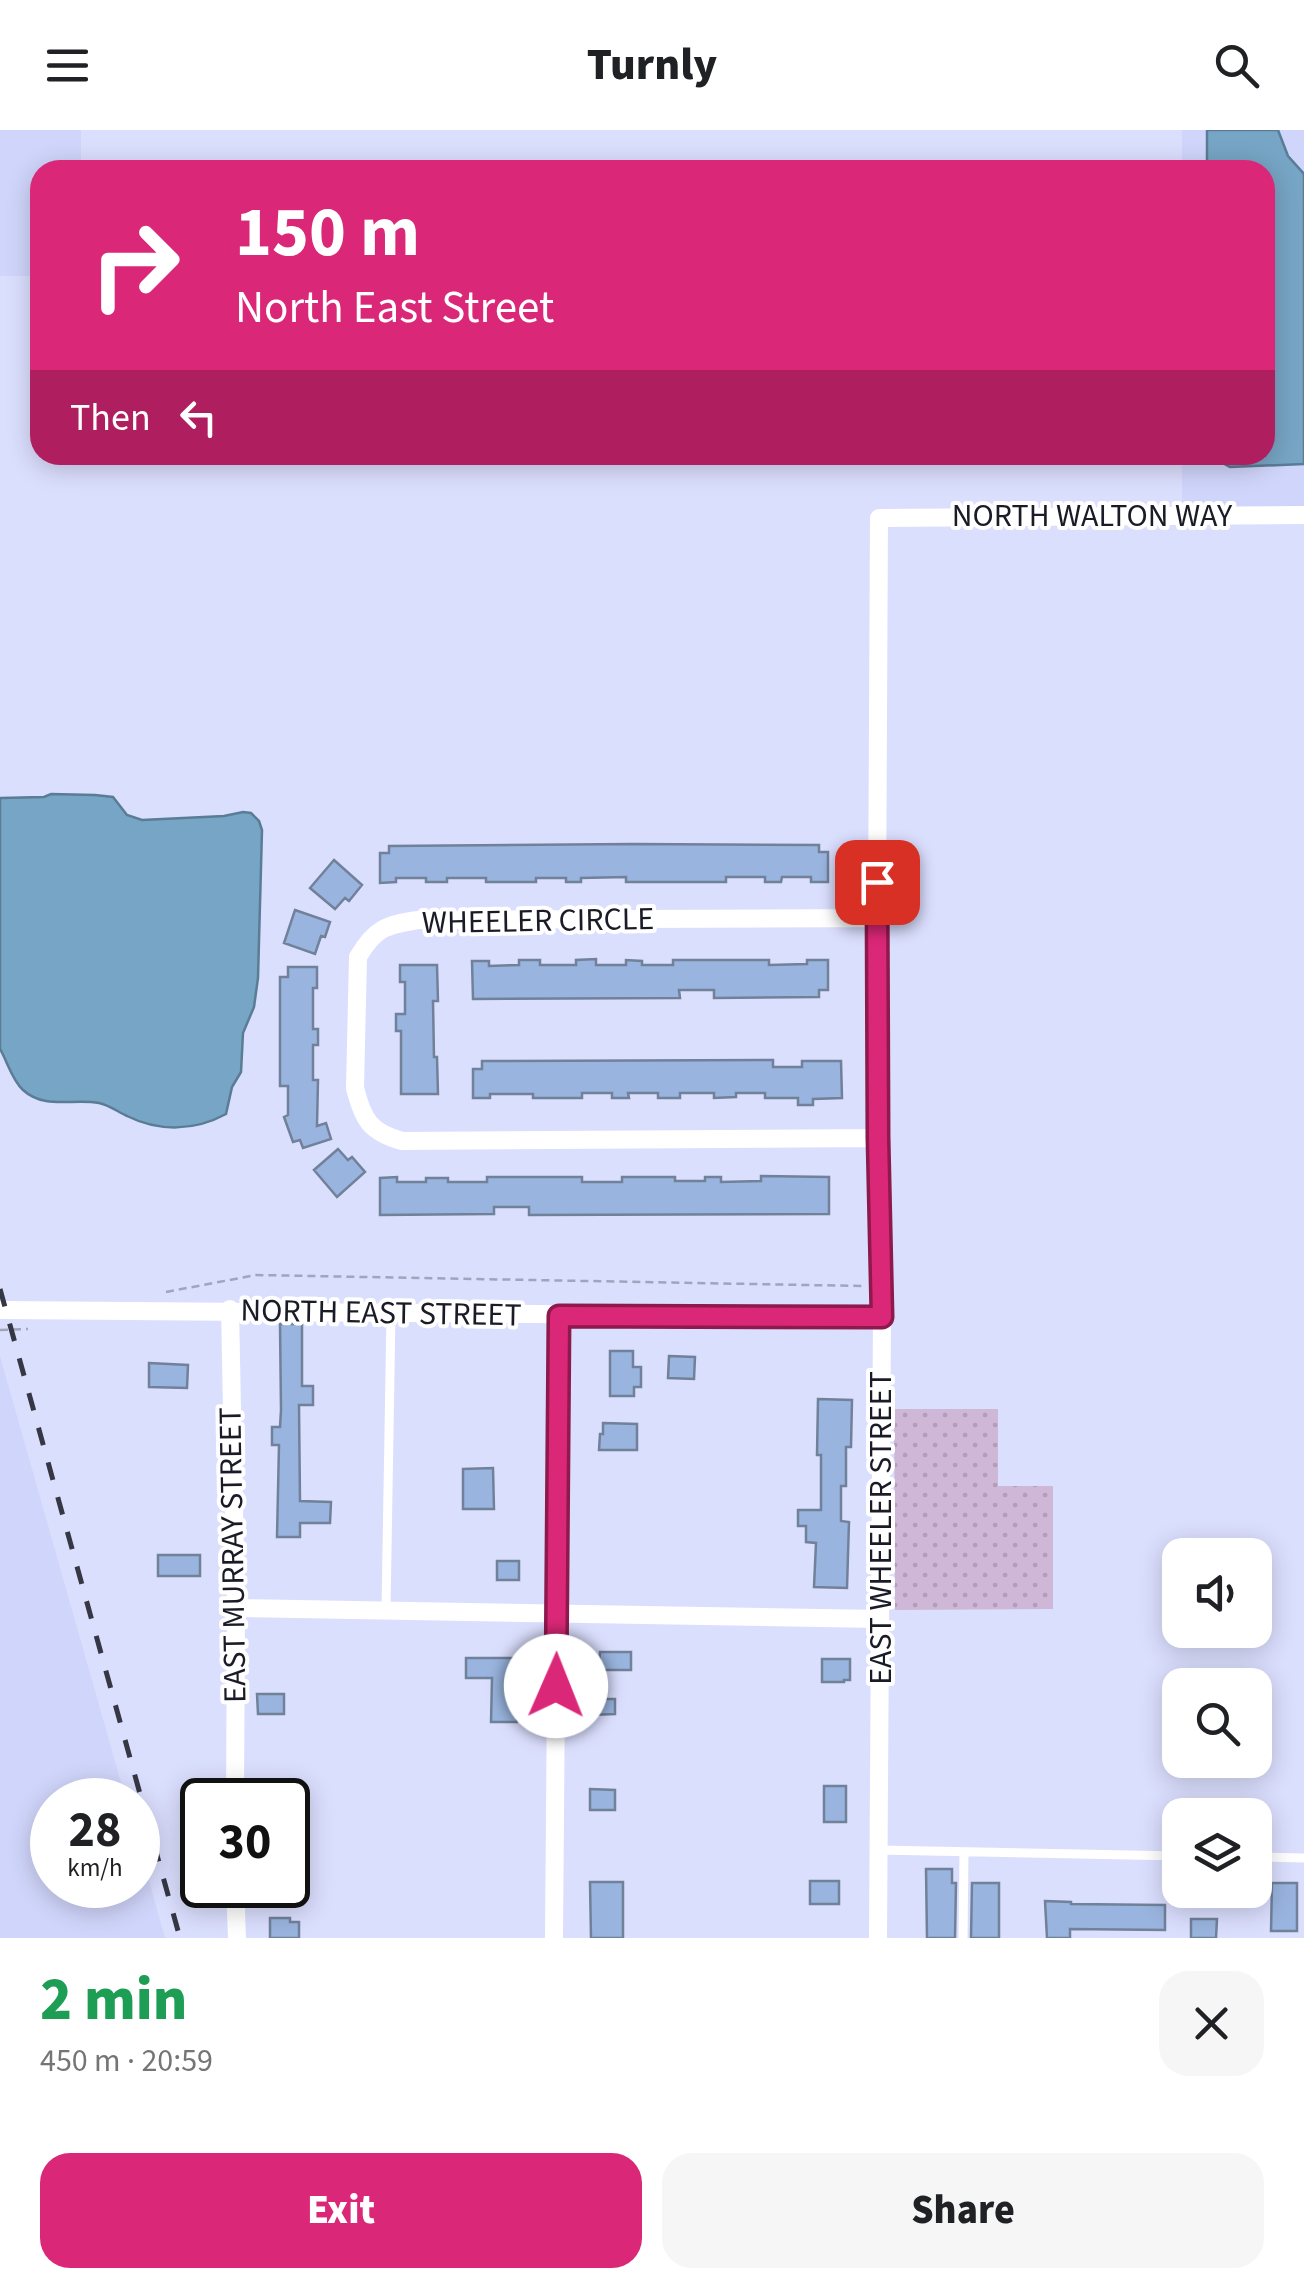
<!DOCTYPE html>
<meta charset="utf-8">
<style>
:root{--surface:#fff;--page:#f6f6f6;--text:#202124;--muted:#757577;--accent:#db2777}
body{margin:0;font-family:"Source Sans 3",sans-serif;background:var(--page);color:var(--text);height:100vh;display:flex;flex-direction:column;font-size:38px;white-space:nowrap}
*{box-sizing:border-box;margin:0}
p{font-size:32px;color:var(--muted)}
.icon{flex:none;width:55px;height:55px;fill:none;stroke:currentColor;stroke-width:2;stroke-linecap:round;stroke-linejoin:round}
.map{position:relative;height:1808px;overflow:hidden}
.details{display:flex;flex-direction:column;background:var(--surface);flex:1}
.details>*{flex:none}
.guide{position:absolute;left:30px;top:30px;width:1245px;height:305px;border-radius:30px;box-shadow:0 5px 25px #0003;background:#db2777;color:#fff;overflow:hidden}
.controls{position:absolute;left:1162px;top:1408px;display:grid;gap:20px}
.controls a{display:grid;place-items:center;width:110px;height:110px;border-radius:20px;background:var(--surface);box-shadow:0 5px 25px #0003;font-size:50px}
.speed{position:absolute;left:30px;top:1648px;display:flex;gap:20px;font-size:50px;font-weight:700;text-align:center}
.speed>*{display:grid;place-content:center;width:130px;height:130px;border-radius:50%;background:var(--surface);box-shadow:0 5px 25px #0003;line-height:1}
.speed small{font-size:25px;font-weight:400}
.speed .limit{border:5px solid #111;border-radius:15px;background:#fff;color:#111}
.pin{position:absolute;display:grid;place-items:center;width:85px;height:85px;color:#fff;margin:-42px;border-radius:20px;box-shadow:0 5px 15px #0006}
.me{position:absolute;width:110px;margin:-55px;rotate:1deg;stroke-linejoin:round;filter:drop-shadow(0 0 8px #0008)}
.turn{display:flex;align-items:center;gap:35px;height:210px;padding:0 40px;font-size:45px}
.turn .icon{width:130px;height:130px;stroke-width:2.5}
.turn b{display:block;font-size:70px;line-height:85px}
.then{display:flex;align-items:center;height:95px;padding:0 40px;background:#0003;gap:20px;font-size:38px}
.round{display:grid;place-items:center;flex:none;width:105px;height:105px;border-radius:30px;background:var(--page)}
.summary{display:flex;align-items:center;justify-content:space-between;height:170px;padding:0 40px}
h1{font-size:60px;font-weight:800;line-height:75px;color:#1e9e55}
.button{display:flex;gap:20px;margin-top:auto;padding:20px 40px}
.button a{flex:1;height:115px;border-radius:30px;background:var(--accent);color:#fff;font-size:40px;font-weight:800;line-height:115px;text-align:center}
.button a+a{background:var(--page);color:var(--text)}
header{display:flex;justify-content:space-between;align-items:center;height:130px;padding:0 40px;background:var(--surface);font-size:45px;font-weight:800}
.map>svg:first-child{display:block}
.built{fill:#d0d5fb}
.garden{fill:url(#garden-dots)}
.water{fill:#77a5c5;stroke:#5b7c95;stroke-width:2.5}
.building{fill:#99b4de;stroke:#71819a;stroke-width:2.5}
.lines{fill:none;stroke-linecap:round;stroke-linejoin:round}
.path{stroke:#a1a4bd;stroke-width:2.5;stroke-dasharray:8 5;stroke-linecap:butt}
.service{stroke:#fff;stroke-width:9}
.minor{stroke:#fff;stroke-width:18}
.rail{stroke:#363745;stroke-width:5;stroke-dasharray:18 18;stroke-linecap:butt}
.route-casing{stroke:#8e194d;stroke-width:25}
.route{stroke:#db2777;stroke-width:18}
.labels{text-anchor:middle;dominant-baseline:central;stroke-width:8;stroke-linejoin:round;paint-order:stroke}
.street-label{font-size:32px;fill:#1a1b26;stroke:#fff}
</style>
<header><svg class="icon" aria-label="menu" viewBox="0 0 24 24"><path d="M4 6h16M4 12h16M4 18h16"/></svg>Turnly<svg class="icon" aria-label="search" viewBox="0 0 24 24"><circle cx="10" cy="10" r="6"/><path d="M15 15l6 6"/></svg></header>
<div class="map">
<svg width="1304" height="1808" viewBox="0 0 1304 1808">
<defs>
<pattern id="garden-dots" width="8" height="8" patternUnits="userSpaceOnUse" patternTransform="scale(2.5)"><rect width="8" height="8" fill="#cfb8d7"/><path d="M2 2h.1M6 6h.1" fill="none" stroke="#b19eb8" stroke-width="1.8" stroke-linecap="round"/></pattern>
</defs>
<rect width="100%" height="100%" fill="#dbdffe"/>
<path class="built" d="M0,0H81V40H40V146H0Z
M1182,0H1304V385L1182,386V325H1265V40H1182Z
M0,1226L126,1670H52V1755H138V1711L165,1808H0Z"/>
<path class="garden" d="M894,1279H998V1356H1053V1479L895,1480Z"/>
<path class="water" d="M1207,0H1278L1288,26L1304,44V334L1230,337L1221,332L1218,325H1265V40H1207Z
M51,664L95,665L113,667L127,685L142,690L224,686L243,682L251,683L259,691L262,700L258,848L254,877L243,903L241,942L232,957L226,984C195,1001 159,1002 127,986C118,982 109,975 99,973C73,968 45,980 23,960C12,950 7,931 0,919V668L44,667Z"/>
<path class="building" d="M633,714L819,715V722H828V752H811V747H782L781,752H765V747H726V752H626V747L581,748V752H566V748H536V752H486V748H447V752H426V748H396V752L380,753V723H389V716Z
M334,730L362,755L349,771L345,768L335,779L310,758Z
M295,780L330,792L325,807L321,806L315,824L284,813Z
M596,829V835H626V830L642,831V835H673V830H769V835L807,834V830H828V860H819V867L714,868V860H679L680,868L473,869L472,831H489V836L519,835V830H540V835H576V830Z
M400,835H437L438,871H433L434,927H437L438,964H401V901H396V884H405V852H400Z
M288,837H317V858H313V899H318V915H313V950H318L317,996L326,993L331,1009L303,1018L300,1010L293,1012L284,987L288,985V956H280V847H288Z
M773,930V937H802V931H841L842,968L813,969V975H798V968H765V963H736V967L714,968V963H680V968H658V963H628L629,968H612V963H582V968H533V964H490V968H473V939H482V931Z
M338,1019L348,1030L352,1027L365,1042L337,1067L314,1040Z
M761,1046L829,1047V1084L529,1085V1077H494V1084L380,1085V1048L397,1047V1052H426V1048H448V1052H487V1047H582V1052H622V1047H675V1051H705V1047H721V1052L761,1051Z
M280,1194H302V1256H313V1275H299L300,1371L331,1372L330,1393H300V1407H277L279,1315H272V1297H280L281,1280Z
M610,1221H633V1237H641V1257H634V1266H610Z
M669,1226L695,1227L694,1249L668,1248Z
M149,1233L188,1235L187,1258L149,1257Z
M818,1269L852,1270L851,1317H846V1356H841V1391L849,1392L847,1458L814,1457L816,1413L806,1412V1396H798V1380H821V1325H817Z
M603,1293L637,1294V1320H599L600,1304H603Z
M493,1338L494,1379H463V1339Z
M158,1425H200V1446H158Z
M497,1431H519V1450H497Z
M600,1522H631V1540H599Z
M466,1528H517V1592H491L492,1548H466Z
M822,1529H850V1550H844V1552H822Z
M257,1564H284V1584H258Z
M590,1569H615V1584L590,1585Z
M824,1656H846V1692H824Z
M590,1659L615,1660V1680H590Z
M926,1739H952V1753H956L955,1808H927Z
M810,1751H839V1774H810Z
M590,1752H623V1808H591Z
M972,1753H999V1808H971Z
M1272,1753H1297V1801H1271Z
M1045,1771L1071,1772V1774L1165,1775V1800L1070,1799V1808H1047Z
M270,1788H290V1792H299V1808H270Z
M1191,1789H1217L1216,1808H1191Z"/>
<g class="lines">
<path class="path" d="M166,1162L256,1145L862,1156
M0,1200L28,1199"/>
<path class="service" d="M386,1480L391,1183
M878,1720L1180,1726
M1255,1727L1304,1728
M963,1808L964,1722"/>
<path class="minor" d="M877,788L418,790C386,795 375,798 358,827L355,958C363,990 370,1002 402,1011L878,1008
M230,1179L236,1478L235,1670
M0,1180C294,1180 588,1186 882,1187
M236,1478L880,1489
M235,1755L237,1808
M554,1808L559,1186
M878,1808L882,1187L877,788L879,388L1304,385"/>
<path class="rail" d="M0,1159L180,1808"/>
</g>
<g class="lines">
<g class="route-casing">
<path id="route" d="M556,1556L559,1186L882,1187L878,1008L877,752"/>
</g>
<use href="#route" class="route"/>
</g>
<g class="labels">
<g class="street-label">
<text x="1092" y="386">NORTH WALTON WAY</text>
<text transform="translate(538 791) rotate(-1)">WHEELER CIRCLE</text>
<text transform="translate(381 1183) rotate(1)">NORTH EAST STREET</text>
<text transform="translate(881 1398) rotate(-90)">EAST WHEELER STREET</text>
<text transform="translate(233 1425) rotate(-91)">EAST MURRAY STREET</text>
</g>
</g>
</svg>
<div class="controls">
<a><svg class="icon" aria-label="sound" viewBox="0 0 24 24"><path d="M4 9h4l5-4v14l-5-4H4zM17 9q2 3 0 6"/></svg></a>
<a><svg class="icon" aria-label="search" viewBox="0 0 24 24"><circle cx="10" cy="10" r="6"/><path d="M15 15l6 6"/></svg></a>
<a><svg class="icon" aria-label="layers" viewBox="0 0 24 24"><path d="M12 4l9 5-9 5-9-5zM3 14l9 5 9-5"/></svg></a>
</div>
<div class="speed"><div>28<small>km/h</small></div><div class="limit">30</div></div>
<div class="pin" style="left:877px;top:752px;background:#d93025"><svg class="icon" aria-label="arrive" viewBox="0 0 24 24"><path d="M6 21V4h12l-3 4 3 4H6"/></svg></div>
<svg class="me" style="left:556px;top:1556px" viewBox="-20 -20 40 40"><circle r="19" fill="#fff"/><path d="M0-13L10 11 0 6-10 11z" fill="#db2777"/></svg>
<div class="guide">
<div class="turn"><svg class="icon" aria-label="right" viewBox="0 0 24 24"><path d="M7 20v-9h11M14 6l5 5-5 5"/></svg><div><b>150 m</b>North East Street</div></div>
<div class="then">Then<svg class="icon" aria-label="left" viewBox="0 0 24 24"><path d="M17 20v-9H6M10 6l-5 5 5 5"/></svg></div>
</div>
</div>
<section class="details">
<div class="summary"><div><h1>2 min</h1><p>450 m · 20:59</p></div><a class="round"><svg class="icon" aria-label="close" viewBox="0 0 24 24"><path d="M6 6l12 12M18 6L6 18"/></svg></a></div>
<div class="button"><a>Exit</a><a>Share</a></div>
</section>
